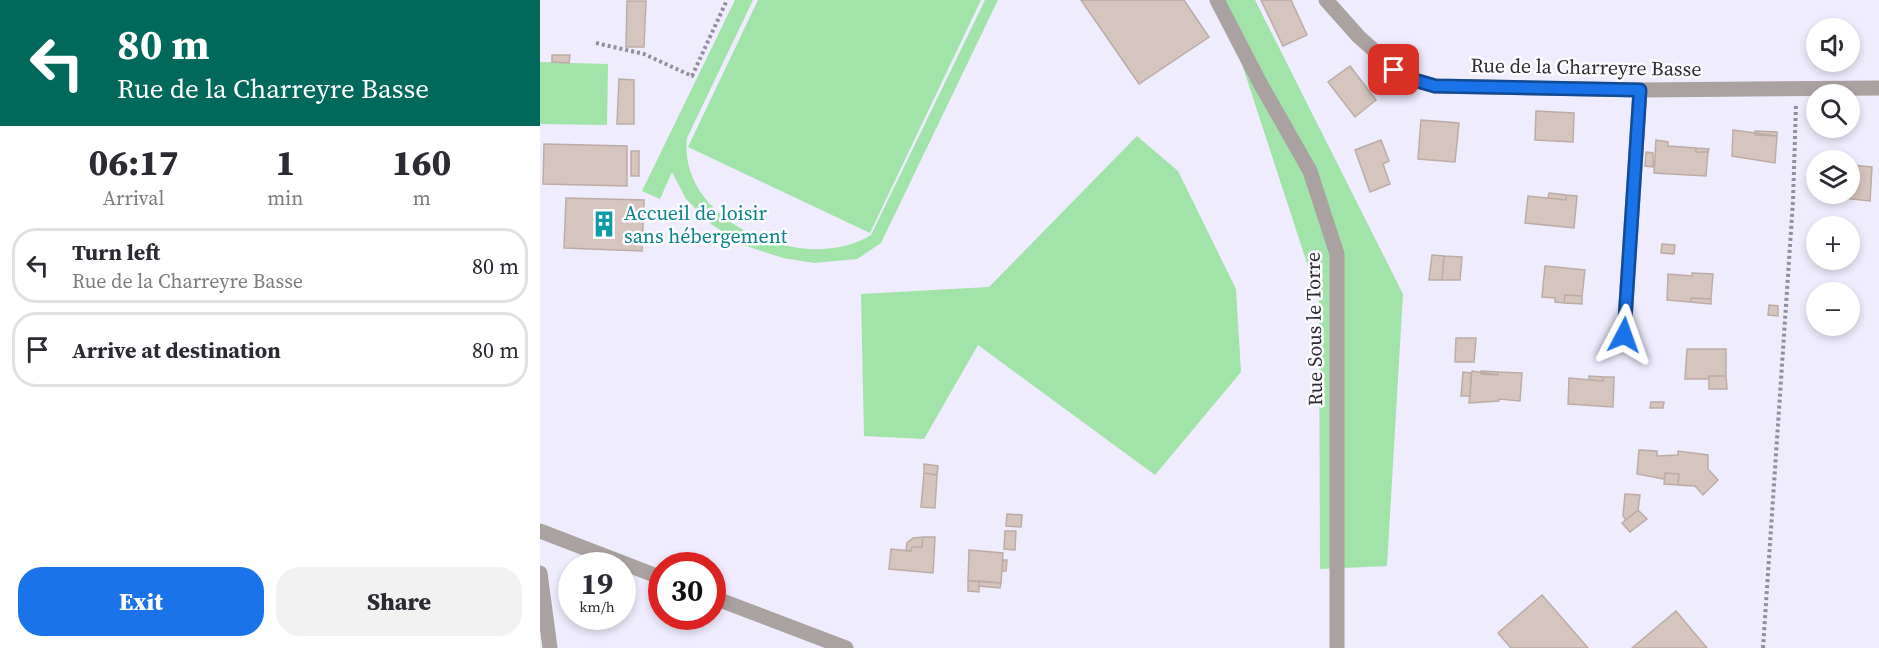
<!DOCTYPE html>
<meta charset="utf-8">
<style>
:root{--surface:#fff;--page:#f2f2f3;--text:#2b2b33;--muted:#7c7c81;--line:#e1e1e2;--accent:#1a73e8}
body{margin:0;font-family:"Source Serif 4",serif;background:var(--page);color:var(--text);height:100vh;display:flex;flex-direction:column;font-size:22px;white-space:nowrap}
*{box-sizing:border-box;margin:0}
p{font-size:20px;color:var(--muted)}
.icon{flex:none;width:33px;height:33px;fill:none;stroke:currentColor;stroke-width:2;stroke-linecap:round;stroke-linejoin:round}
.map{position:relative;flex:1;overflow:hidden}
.panel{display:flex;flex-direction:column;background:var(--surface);width:540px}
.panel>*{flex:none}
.guide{background:#00695c;color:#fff;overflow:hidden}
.fabs{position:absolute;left:1266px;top:18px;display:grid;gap:12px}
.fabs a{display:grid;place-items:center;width:54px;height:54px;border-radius:50%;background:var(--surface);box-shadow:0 3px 9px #0003;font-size:30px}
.speed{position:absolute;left:18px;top:552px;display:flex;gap:12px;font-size:30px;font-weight:700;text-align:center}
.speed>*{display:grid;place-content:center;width:78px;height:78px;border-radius:50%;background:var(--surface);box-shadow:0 3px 9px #0003;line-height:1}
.speed small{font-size:15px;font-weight:400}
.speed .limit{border:9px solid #d22;background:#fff;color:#111}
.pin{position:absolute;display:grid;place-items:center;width:51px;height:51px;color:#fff;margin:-26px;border-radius:12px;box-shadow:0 3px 9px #0006}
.me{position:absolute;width:66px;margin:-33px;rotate:4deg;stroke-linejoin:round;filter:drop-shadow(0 0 4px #0008)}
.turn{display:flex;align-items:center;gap:21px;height:126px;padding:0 18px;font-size:27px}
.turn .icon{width:78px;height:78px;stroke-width:2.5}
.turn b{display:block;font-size:42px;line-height:51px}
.eta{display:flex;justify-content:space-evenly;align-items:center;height:102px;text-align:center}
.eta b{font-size:36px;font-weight:800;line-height:42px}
.cta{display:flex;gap:12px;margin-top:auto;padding:12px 18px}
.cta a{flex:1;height:69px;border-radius:24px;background:var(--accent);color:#fff;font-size:24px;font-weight:800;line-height:69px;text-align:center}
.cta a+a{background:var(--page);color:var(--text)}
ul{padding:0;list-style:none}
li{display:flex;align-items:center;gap:18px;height:75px;margin:0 12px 9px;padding:0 6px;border:3px solid var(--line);border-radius:24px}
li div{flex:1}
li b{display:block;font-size:22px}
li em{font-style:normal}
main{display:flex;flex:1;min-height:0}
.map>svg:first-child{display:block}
.green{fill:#a1e3a9}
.building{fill:#d6c4be;stroke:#bdaca6;stroke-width:1.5}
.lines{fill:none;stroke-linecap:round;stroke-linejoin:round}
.path{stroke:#918f9b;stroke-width:4;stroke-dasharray:3 3;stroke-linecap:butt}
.minor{stroke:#aaa2a0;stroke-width:15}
.route-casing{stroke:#114b97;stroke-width:15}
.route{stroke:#1a73e8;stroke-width:10}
.labels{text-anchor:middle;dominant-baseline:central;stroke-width:5;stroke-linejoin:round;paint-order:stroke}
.street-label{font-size:20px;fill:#2d2c32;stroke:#fcfcff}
.culture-label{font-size:20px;fill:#0d838f;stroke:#fcfcff;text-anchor:start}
</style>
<main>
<section class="panel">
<div class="guide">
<div class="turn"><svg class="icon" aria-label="left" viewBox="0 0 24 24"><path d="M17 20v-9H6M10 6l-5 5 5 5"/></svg><div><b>80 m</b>Rue de la Charreyre Basse</div></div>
</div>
<div class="eta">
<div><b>06:17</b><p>Arrival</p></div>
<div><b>1</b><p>min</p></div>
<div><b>160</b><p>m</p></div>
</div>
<ul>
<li><svg class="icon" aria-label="left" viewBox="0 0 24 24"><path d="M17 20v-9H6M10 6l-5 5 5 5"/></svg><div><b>Turn left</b><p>Rue de la Charreyre Basse</p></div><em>80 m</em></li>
<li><svg class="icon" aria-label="arrive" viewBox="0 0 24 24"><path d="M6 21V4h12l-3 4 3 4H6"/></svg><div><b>Arrive at destination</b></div><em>80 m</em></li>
</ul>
<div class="cta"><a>Exit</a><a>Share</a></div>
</section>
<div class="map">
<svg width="1339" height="648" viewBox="0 0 1339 648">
<rect width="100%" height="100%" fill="#efecfd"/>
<path class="green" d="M195,0H213L147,138C137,223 266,276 331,235L445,0H458L341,243L317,259L274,263L243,258L203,245L171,224L146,199L132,172L120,199L102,191Z
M218,0H441L330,233L148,147Z
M681,0H715L863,294L847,566L780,569L779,300Z
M0,62L68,64L67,125L0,124Z
M597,136L638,171L696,289L701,372L615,475L438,345L384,439L324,436L321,294L449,287Z"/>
<path class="building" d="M541,0H644L669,37L599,84Z
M721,0H751L767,35L743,46Z
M87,1H106L104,47H86Z
M12,55H30L29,63L12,62Z
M810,66L836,100L815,117L788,82Z
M79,79L94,80V124H77Z
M996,111L1034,113L1033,142L995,140Z
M881,120L919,123L915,162L878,159Z
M1193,130L1237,136L1235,163L1192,156Z
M1215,131L1237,132V136L1215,135Z
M841,140L849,161L843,164L850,184L830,192L815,150Z
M1116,140L1128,142V146L1156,148V152H1168L1166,176L1114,173Z
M4,144L87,146V186L3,184Z
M1156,148L1169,149L1168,152H1156Z
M91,151H99V176H91Z
M1106,152L1113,153V167L1105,166Z
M1310,165L1332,167L1330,201L1285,196V194H1310Z
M1009,193L1026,195V200L1008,198Z
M1026,195L1037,196L1034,228L985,223L988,196L1026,200Z
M26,198L104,200L102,251L24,248Z
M1122,244L1135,245L1134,254L1121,253Z
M892,255L904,256L902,280H889Z
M904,256L922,257L920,280H902Z
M1005,266L1045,270L1042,296L1025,295L1024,303L1015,302V298L1002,297Z
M1152,273L1173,274L1171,299L1151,298L1150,302L1127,300L1128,274L1152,276Z
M1025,295L1042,296V304L1024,303Z
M1151,298L1171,299V304L1150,302Z
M1229,305L1238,306V316L1228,315Z
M916,338H936L934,362H915Z
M1147,349H1186V376H1169V379H1145Z
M932,371L958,375V372L982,373L980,401L959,399V401L929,403Z
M941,371L958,372V375L941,374Z
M923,372L931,373L930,396H921Z
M1049,376L1063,377V381L1049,380Z
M1169,376H1186L1187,389H1169Z
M1063,377H1074L1073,407L1028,404L1029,378L1063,381Z
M1111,402H1124L1123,408H1110Z
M1099,450L1117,451V456L1138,455V451L1168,455V469L1178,480L1163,495L1155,486L1138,485L1139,474L1125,473L1124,479L1097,474Z
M384,464L398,466L397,475L384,473Z
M384,473L397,475L395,508L381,507Z
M1125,473L1139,474L1138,485L1124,484Z
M1085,494L1100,495L1098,510L1086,520L1083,516Z
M1098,510L1107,519L1090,532L1082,523Z
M467,514L482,515L481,527L466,526Z
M465,531H476L475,550L464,549Z
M383,537L382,547H372L371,551H366L367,543L373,538Z
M383,537H395L393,573L349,569L351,549L371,551L372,547H382Z
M429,550L463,553L461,583L428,581Z
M463,560H467L466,571H462Z
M428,581H439V592L428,591Z
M439,581L461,583L460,588L439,586Z
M1002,595L1048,648H971L958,633Z
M1136,611L1167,648H1092Z"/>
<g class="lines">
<path class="path" d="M56,43L104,54L152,76L187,0
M1223,648L1253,201L1256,104"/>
<path class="minor" d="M677,0L720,83L770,171L797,254V648
M786,0L819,37L864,77L895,86L1100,90L1339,88
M1084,335L1100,90
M0,531L122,578
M0,573L10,648
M172,597L306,648"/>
</g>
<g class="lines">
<g class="route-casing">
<path id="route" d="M854,70L864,77L895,86L1100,90L1084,335"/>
</g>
<use href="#route" class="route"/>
</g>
<defs>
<g id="building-bare" transform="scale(2.07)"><path d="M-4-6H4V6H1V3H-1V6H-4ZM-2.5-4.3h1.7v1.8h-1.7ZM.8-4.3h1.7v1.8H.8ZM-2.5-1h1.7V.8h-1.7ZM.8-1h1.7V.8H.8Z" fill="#0f9aa8" stroke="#fcfcff" stroke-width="2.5" paint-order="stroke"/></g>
</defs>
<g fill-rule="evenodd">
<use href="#building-bare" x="64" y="224"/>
</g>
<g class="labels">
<g class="street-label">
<text transform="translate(1046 67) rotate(1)">Rue de la Charreyre Basse</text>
<text transform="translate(774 329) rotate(-91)">Rue Sous le Torre</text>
</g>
<g class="culture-label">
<text x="84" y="213">Accueil de loisir<tspan x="84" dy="23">sans hébergement</tspan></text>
</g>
</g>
</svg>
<div class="fabs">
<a><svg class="icon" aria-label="sound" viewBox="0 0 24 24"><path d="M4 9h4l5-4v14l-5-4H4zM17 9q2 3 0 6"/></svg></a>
<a><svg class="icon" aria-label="search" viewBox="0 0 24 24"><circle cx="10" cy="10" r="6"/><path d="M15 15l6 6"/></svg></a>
<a><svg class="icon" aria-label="layers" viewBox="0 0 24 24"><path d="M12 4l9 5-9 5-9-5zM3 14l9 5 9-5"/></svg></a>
<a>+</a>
<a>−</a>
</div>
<div class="speed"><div>19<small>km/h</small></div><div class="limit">30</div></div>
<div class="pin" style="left:854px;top:70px;background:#d93025"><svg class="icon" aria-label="arrive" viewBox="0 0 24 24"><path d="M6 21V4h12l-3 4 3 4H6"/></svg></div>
<svg class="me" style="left:1084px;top:335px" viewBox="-20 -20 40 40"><path d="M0-17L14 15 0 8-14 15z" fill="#1a73e8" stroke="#fff" stroke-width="4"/></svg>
</div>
</main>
